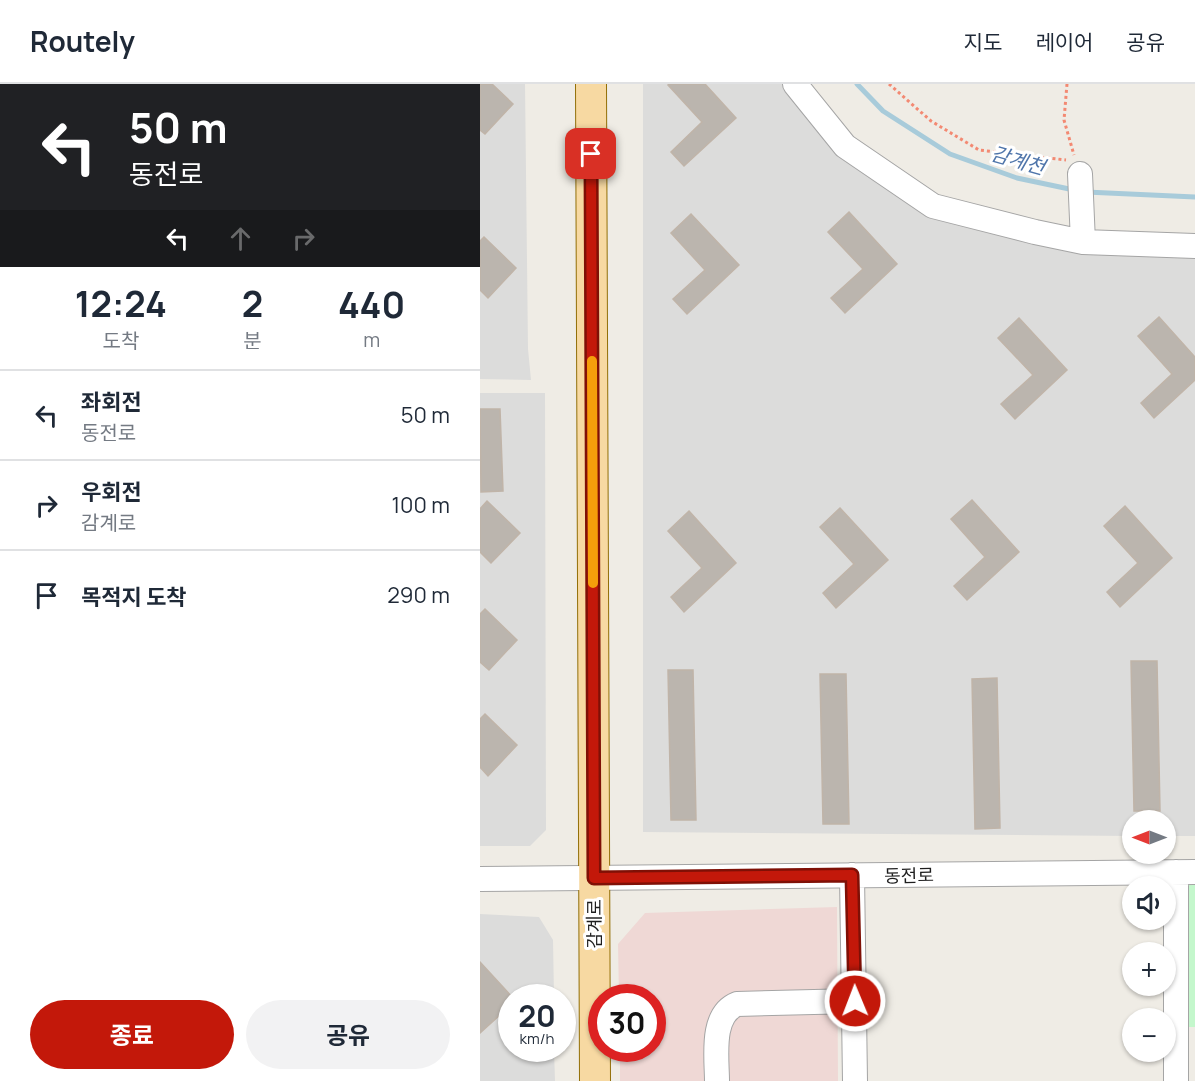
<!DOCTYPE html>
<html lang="ko">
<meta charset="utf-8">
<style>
:root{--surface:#fff;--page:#f2f2f3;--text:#1f2937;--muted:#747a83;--line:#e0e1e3;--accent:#c3180a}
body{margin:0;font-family:Manrope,"Noto Sans KR",sans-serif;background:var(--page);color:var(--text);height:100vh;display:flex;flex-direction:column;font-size:22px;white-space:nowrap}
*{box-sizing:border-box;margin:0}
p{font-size:20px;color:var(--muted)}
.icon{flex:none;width:33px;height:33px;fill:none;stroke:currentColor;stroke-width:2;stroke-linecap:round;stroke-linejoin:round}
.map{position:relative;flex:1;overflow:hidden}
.details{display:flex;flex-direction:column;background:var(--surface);width:480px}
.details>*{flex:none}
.top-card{background:#202124;color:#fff;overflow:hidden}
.needle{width:39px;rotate:270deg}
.controls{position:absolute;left:642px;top:726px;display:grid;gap:12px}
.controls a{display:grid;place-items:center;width:54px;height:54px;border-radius:50%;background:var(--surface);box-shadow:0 2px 4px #0004;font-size:30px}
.speed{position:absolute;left:18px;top:900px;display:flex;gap:12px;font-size:30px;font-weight:700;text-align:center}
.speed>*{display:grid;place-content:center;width:78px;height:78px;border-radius:50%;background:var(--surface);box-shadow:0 2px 4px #0004;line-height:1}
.speed small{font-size:15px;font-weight:400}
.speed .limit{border:9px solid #d22;background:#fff;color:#111}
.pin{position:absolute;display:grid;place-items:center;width:51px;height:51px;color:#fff;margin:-26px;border-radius:12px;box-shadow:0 3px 9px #0006}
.me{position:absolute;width:66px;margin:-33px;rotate:359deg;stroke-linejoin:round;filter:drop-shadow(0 0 4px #0008)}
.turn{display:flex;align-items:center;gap:21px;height:126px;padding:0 30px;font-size:27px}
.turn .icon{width:78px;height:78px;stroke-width:2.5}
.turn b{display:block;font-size:42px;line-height:51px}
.lanes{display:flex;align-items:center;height:57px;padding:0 30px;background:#0003;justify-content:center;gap:30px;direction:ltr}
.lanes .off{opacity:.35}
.eta{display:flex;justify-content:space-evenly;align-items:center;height:102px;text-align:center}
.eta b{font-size:36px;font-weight:700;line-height:42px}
.action{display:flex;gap:12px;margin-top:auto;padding:12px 30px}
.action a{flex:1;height:69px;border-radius:36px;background:var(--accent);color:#fff;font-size:24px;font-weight:700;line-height:69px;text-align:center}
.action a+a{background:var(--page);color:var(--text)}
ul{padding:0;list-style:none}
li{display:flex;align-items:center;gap:18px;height:90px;padding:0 30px;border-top:2px solid var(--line)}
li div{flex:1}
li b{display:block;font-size:22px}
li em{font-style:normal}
header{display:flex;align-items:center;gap:36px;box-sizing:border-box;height:84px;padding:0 30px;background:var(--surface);border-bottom:2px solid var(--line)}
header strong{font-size:28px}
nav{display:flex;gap:33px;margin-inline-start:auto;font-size:21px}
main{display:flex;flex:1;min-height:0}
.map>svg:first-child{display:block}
.residential{fill:#dcdcdb}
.commercial{fill:#efd8d5}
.park{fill:#c4f7cc}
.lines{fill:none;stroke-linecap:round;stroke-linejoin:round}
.stream{stroke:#a8cbda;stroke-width:5}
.building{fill:#bbb5ae;stroke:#c0b4a8;stroke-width:1.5}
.minor-casing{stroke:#a5a5a5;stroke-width:26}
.major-casing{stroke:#926f07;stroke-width:32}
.path{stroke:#f38972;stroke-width:3;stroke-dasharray:3 3;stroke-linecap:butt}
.minor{stroke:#fff;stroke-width:24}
.major{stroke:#f7d9a2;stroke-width:30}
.route-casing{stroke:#7f1006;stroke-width:15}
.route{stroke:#c3180a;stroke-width:10}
.slow{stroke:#f59e0b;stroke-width:10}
.labels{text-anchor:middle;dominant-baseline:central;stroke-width:6;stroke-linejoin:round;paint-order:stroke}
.street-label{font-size:18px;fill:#1e1e1e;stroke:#fff}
.water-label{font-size:20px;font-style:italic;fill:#4f75aa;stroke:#fff}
</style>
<header>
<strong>Routely</strong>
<nav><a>지도</a><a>레이어</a><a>공유</a></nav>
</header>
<main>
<section class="details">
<div class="top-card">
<div class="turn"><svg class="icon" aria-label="left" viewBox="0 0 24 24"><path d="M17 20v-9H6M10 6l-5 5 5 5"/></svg><div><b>50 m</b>동전로</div></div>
<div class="lanes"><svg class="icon" aria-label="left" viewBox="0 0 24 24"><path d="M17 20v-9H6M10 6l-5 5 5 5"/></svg><svg class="icon off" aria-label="ahead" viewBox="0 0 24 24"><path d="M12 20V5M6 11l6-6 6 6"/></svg><svg class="icon off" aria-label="right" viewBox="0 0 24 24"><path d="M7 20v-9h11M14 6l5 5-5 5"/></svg></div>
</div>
<div class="eta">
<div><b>12:24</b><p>도착</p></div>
<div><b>2</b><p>분</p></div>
<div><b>440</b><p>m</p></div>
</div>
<ul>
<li><svg class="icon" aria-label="left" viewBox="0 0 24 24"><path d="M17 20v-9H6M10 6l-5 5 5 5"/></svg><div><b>좌회전</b><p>동전로</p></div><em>50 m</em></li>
<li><svg class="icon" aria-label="right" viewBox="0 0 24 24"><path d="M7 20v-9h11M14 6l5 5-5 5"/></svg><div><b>우회전</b><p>감계로</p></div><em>100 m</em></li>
<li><svg class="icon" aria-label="arrive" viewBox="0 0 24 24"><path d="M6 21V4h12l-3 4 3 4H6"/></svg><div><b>목적지 도착</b></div><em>290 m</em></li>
</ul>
<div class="action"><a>종료</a><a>공유</a></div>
</section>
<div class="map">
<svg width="715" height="997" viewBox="0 0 715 997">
<rect width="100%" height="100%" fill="#efece5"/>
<path class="residential" d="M0,0H45L48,265L51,296L0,295Z
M163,0H310L457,128L715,169V752H686V736H652V752L163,748Z
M0,309H65L66,746L50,762H0Z
M0,830L59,833L73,856L74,913L32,914V964L74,965L75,997H0Z"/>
<path class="commercial" d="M357,823L358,997H140V965L172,964V914L139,913L138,860L165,829Z"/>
<path class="park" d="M701,797H715V943H701Z"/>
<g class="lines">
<path class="stream" d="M377,0L403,27L470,70L537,94L594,106
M606,108L715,113"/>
</g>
<path class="building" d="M0,0H12L33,20L5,50L0,46Z
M189,0H225L256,34L204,82L191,68L222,38L188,1Z
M369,128L417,180L365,229L351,214L383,185L348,148Z
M211,130L259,181L207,230L193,215L225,186L191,149Z
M4,153L36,184L8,214L0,206V157Z
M679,233L715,273V296L674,334L661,319L692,290L658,252Z
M539,234L587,286L535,335L521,320L553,291L518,254Z
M0,325H20L23,407L1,408Z
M492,416L539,468L487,516L474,502L505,473L471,435Z
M7,417L40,449L11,479L0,468V425Z
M645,422L692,474L640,523L627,508L658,479L624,442Z
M360,424L408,476L356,524L343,509L374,480L340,443Z
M209,427L256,479L204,528L191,513L222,484L188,447Z
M5,525L37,556L9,586L0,578V530Z
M651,577H677L680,727H654Z
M188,586H213L216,736H191Z
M340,590H366L369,740H343Z
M517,594L520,744L495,745L492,595Z
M5,630L37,661L8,692L0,683V635Z
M0,878L33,914H32V920L0,949V922L1,921L0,919Z"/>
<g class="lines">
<g class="minor-casing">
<path id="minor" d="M315,0L365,62L453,122L555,148L603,158L715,162
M600,90L603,158
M696,788V997
M372,791L375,997
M0,795L715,788
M237,997C237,974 230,931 257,920L375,917"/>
</g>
<g class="major-casing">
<path id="major" d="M111,0L115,997"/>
</g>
<path class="path" d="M409,0L451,37L499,66L586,76
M587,0L584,36L594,71"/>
<use href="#minor" class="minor"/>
<use href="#major" class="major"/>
</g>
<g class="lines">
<g class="route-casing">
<path id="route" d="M111,70L114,794L372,791L375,917"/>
</g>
<use href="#route" class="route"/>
<path class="slow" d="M112,277L113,499"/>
</g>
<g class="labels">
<g class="street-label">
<text transform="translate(429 791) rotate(-1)">동전로</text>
<text transform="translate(114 840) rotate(-90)">감계로</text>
</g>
<g class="water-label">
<text transform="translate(538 76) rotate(16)">감계천</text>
</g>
</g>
</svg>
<div class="controls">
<a><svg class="needle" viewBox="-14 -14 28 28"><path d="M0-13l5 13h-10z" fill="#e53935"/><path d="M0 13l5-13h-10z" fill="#747a83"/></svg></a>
<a><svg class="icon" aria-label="sound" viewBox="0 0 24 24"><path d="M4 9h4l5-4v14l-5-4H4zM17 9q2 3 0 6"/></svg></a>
<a>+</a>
<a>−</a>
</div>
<div class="speed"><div>20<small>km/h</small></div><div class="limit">30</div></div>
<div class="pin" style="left:111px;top:70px;background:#d93025"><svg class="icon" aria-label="arrive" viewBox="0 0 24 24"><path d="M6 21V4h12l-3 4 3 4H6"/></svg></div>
<svg class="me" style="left:375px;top:917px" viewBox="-20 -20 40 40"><circle r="17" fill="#c3180a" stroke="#fff" stroke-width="3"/><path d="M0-11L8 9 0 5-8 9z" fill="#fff"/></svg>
</div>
</main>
